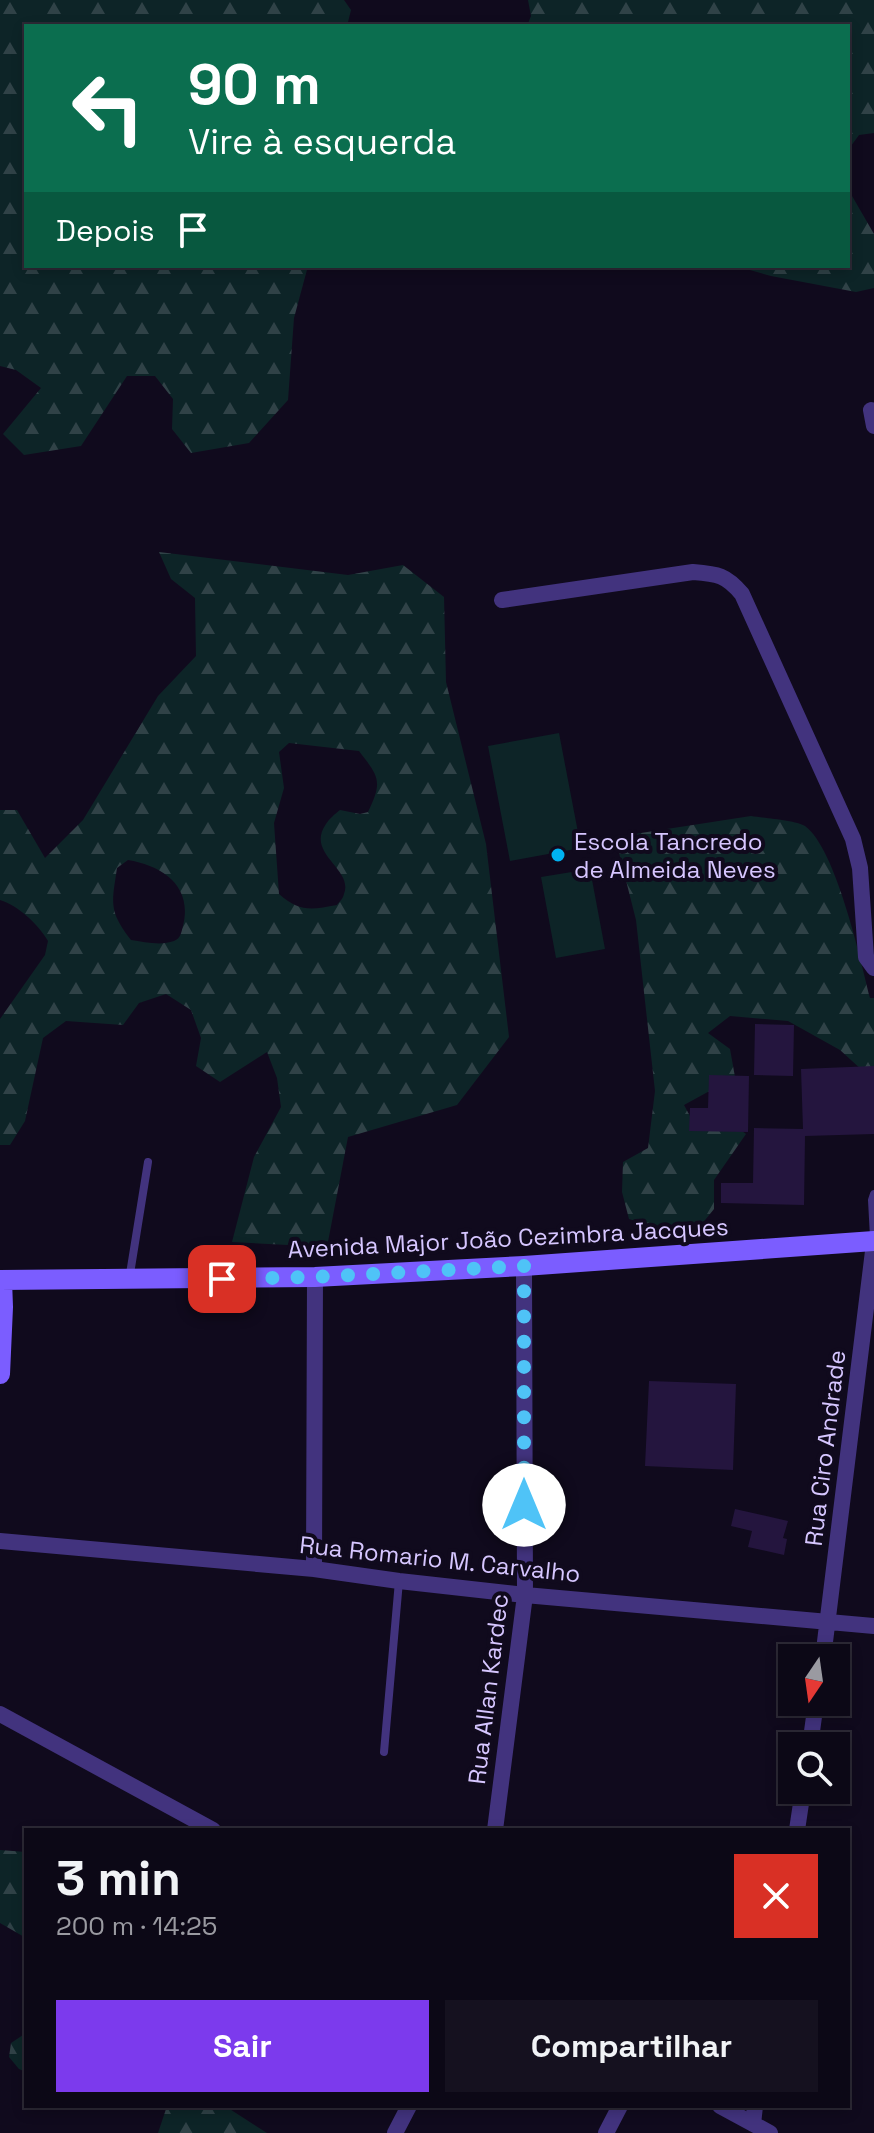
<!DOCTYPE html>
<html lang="pt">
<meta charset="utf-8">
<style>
:root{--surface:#0c0816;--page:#15111f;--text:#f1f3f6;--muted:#9a9aa1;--line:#2c2935;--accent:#7c3aed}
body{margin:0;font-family:"Space Grotesk",sans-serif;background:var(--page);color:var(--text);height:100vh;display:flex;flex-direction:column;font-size:30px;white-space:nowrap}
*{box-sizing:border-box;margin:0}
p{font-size:26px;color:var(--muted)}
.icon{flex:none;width:44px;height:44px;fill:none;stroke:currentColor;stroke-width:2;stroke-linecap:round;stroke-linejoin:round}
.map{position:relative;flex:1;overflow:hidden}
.panel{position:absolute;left:24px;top:1828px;width:826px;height:280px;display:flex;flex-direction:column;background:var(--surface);border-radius:0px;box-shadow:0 4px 12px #0003,0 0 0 2px var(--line)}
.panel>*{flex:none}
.banner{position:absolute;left:24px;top:24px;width:826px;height:244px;border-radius:0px;box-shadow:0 4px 12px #0003,0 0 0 2px var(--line);background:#0b6e4f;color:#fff;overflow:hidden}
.needle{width:52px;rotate:193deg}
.buttons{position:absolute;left:778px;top:1644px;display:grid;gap:16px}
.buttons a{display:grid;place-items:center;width:72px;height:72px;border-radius:0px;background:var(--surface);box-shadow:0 4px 12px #0003,0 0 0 2px var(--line);font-size:40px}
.pin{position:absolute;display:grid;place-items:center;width:68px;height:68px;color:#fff;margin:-34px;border-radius:16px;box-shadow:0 4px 12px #0006}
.me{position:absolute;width:88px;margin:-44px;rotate:0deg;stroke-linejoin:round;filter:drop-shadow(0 0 6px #0008)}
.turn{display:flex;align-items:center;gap:28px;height:168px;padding:0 32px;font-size:36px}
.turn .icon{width:104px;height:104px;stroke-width:2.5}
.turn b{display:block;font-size:56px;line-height:68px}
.then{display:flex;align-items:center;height:76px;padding:0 32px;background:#0003;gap:16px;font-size:30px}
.round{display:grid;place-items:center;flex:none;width:84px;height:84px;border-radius:0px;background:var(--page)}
.summary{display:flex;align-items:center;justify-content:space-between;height:136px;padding:0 32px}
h1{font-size:48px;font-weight:700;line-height:60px}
.action{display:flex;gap:16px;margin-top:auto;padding:16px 32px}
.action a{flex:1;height:92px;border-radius:0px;background:var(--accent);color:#fff;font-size:32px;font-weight:700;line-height:92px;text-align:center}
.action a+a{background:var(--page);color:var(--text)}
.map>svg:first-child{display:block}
.forest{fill:url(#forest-firs);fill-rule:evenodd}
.pitch{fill:#0d2427}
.building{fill:#24153e}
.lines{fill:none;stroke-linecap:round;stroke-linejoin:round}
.lane{stroke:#42337e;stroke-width:8}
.street{stroke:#42337e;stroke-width:16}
.secondary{stroke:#7b5dff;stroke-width:20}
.route{stroke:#4fc3f7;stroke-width:14;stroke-dasharray:0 25.2}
.poi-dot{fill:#00b2f1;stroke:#100a1d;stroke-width:3}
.labels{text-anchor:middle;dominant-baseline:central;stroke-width:8;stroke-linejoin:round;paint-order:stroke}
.poi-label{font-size:24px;fill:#d6c6ff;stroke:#100a1d;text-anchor:start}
.street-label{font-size:24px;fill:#d6c6ff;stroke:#100a1d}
</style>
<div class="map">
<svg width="874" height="2133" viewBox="0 0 874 2133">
<defs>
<pattern id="forest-firs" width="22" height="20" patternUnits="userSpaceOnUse" patternTransform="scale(2)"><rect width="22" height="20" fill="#0d2427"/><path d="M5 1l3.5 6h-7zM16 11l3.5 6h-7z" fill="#304247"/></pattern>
</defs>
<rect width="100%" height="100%" fill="#100a1d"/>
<path class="forest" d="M0,0H344L351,10L347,26H26V266H308L294,318L288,400L249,443L191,453L172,429L173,399L155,376H127L81,446L24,455L3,434L41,388L16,370L0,366Z
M528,0H874V133L859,135L848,150V26H527L531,16Z
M848,189L874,234V288L856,292L771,276L736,266H848Z
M159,552L348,575L403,565L444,597L446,682L486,844L509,1037L457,1105L348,1137L327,1247L232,1242L254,1157L281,1107L277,1078L267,1052L220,1082L196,1066L201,1038L191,1010L166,994L139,1003L123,1025L66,1021L43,1038L25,1121L10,1145H0V1019L45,955L48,941C38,924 19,906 0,900V810H17L45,858L83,820L158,696L196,656L195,598L171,579ZM289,743L359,751C379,777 383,781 368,812L360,814L340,810C335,814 329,819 326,824C305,854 354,869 344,894C343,899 339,902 337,905C311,910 299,912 279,894L274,823L284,788L279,752ZM128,860C163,866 193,886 183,926C181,933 181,938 174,941C161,946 144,942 131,940C108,910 112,903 117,868Z
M751,816C763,818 796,820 805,826C836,849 860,958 870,998H874V1081L840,1050L788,1021L730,1016L708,1033L730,1049L735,1077L684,1105L697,1129L724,1118L746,1134L714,1180V1209L697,1230L668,1231L629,1219L622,1192L623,1162L648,1148L655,1091L636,920L615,837Z
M0,1850L26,1852V1938L0,1923Z
M26,2033V2072L19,2069L9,2057L11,2043Z
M167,2106H225L267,2133H158Z"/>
<path class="pitch" d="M559,733L581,848L510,861L488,746Z
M590,869L605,949L556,958L541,877Z"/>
<path class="building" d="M755,1024L794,1025L793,1076L754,1075Z
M874,1066V1134L805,1136L804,1205L721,1203V1183H753L754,1128L803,1129L801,1069Z
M709,1075L749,1076L748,1132L689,1131L690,1108H708Z
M649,1381L736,1384L733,1470L645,1466Z
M735,1509L788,1521L783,1538L787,1539L784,1555L748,1547L752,1531L731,1526Z"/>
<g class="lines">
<path class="lane" d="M874,1194L872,1200L874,1237
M129,1280L148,1162
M384,1752L399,1581"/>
<path class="street" d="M871,410L874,426
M502,600L693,572C718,574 726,575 742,594L853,839L860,868L866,957L874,968
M0,1541L314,1569L399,1581L525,1595L874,1626
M314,1569L315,1277
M823,1658L874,1243
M0,1714L213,1830
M810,1746L816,1702
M495,1830L525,1595L524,1266
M797,1830L803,1790
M720,2106L770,2133
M753,2124L755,2106
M395,2133L409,2106
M606,2133L620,2106"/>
<path class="secondary" d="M0,1280L315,1277L524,1266L874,1241
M0,1374L3,1307L2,1280"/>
</g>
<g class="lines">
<path class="route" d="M222,1279L315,1277L524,1266V1505"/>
</g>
<circle class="poi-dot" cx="558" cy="855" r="8"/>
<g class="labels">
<g class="poi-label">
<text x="574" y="841">Escola Tancredo<tspan x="574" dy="28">de Almeida Neves</tspan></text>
</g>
<g class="street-label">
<text transform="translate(508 1238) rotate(-3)">Avenida Major João Cezimbra Jacques</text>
<text transform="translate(825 1448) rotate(-83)">Rua Ciro Andrade</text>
<text transform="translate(440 1559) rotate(6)">Rua Romario M. Carvalho</text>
<text transform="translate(488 1689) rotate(-83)">Rua Allan Kardec</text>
</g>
</g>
</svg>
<div class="buttons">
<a><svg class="needle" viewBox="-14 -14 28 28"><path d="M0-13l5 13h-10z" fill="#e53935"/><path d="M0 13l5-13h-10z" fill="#9a9aa1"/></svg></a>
<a><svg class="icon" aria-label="search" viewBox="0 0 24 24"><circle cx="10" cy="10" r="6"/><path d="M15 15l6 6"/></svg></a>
</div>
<div class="pin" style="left:222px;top:1279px;background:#d93025"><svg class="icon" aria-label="arrive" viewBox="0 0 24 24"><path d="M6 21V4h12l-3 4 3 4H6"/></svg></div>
<svg class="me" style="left:524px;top:1505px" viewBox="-20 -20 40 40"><circle r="19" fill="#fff"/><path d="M0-13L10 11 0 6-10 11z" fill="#4fc3f7"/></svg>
<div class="banner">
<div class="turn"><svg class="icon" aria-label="left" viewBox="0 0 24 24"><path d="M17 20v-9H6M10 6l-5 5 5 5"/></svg><div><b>90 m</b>Vire à esquerda</div></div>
<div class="then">Depois<svg class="icon" aria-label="arrive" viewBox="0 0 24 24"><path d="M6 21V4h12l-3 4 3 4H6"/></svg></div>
</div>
<section class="panel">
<div class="summary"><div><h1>3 min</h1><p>200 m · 14:25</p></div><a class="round" style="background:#d93025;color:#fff"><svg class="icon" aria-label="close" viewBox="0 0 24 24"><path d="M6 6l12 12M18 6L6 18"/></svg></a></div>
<div class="action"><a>Sair</a><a>Compartilhar</a></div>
</section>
</div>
